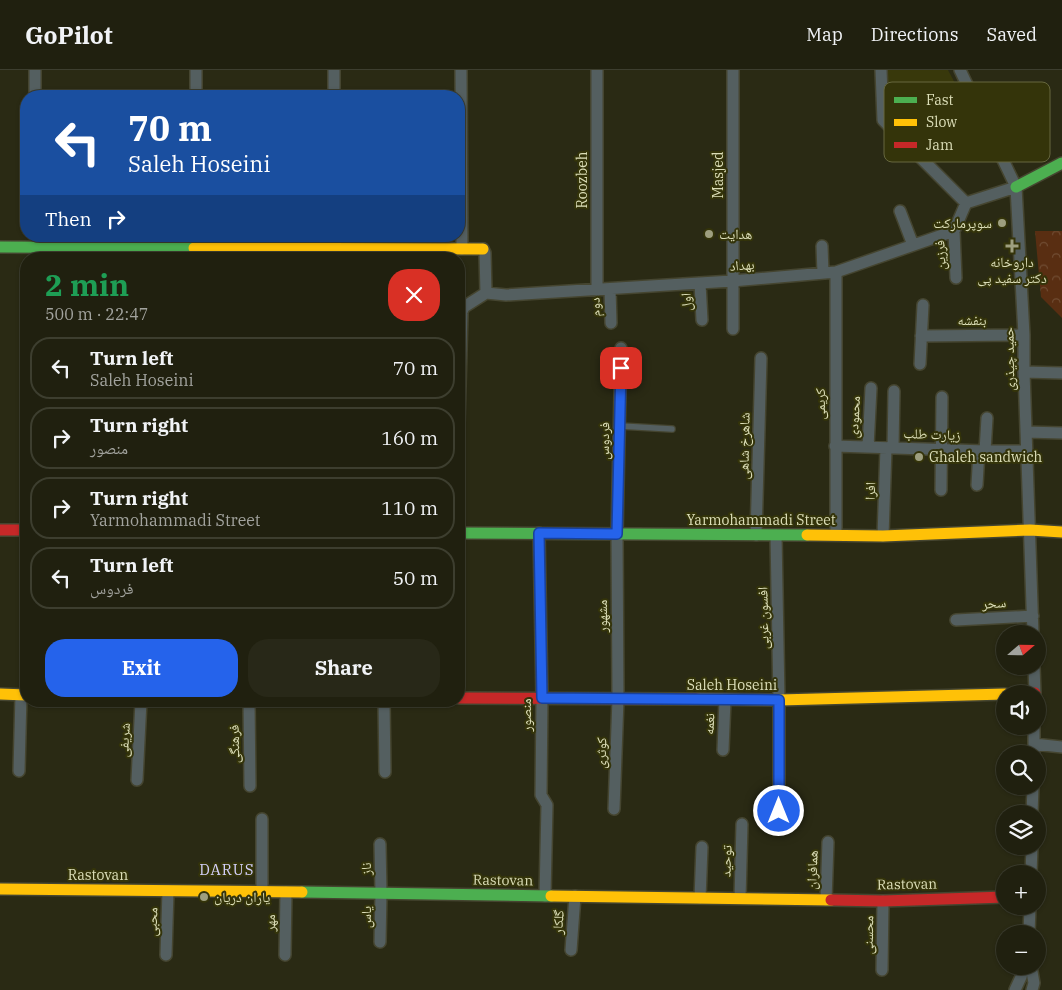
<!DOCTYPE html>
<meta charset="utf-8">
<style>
:root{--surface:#20200f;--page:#282818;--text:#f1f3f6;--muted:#a2a39e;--line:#3d3e2f;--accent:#2563eb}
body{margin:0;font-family:"IBM Plex Serif","Noto Naskh Arabic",serif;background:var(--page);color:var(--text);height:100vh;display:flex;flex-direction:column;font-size:19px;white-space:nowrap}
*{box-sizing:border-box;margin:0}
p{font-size:16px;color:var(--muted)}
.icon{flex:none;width:28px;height:28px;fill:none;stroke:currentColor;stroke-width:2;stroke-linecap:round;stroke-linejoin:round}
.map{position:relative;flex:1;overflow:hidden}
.sheet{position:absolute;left:20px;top:182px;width:445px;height:455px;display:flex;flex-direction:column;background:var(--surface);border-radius:20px;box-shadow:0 1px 4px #0004,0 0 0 1px var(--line)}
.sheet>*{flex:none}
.top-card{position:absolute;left:20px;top:20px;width:445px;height:152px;border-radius:20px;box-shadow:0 1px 4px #0004,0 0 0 1px var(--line);background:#1a4fa0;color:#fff;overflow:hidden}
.needle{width:32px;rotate:70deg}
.fabs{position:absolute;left:996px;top:555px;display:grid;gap:10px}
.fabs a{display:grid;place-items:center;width:50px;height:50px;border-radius:50%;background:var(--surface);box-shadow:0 1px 4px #0004,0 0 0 1px var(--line);font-size:25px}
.pin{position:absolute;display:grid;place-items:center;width:42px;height:42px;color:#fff;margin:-21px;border-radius:10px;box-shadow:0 2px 8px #0006}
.me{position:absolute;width:55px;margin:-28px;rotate:0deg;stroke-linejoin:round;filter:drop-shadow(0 0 4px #0008)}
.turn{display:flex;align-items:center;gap:18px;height:105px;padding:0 25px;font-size:22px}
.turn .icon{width:65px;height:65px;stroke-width:2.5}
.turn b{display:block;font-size:35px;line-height:42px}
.then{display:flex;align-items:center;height:48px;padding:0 25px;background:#0003;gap:10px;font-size:19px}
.round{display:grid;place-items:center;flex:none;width:52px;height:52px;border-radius:20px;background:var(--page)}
.overview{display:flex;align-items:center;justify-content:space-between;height:85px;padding:0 25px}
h1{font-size:30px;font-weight:800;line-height:38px;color:#1e9e55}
.button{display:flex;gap:10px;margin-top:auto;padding:10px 25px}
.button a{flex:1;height:58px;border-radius:20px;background:var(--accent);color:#fff;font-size:20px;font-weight:800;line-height:58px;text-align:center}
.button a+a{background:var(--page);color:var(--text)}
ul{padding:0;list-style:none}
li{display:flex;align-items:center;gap:15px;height:62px;margin:0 10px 8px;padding:0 15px;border:2px solid var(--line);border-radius:20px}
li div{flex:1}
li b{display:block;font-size:19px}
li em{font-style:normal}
header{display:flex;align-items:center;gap:30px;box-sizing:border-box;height:70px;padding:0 25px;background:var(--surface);border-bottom:1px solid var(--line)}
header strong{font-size:24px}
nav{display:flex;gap:28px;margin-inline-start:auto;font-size:18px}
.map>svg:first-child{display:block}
.built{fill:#38380b}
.park{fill:url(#park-crowns)}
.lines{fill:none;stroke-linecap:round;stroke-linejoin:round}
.lane-casing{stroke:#454530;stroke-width:8}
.street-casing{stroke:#454530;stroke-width:14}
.fast-casing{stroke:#454530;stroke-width:14}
.slow-casing{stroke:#454530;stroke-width:14}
.jam-casing{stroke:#454530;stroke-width:14}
.lane{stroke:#545f60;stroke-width:5.5}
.street{stroke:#545f60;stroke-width:11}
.fast{stroke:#4caf50;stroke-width:11}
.slow{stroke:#ffc107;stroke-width:11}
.jam{stroke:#c62828;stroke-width:11}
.route-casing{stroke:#184099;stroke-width:12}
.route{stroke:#2563eb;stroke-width:9}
.poi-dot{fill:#9e9f7f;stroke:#34340a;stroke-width:2}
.labels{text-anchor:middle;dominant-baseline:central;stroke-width:4;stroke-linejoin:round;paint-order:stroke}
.street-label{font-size:14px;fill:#dcdeb8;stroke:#34340a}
.poi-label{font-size:14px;fill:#dcdeb8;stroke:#34340a;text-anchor:start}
.neighbourhood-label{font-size:15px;letter-spacing:1px;fill:#d4d0fc;stroke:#34340a}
.key{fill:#34340a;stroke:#66673e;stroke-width:1}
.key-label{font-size:14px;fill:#dcdeb8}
</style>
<header>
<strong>GoPilot</strong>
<nav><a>Map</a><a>Directions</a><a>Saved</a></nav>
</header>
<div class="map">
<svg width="1062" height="920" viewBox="0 0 1062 920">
<defs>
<pattern id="park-crowns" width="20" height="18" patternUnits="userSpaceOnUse" patternTransform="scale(1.25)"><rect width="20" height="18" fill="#592e12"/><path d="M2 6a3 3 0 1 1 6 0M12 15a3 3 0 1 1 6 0" fill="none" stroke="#704c32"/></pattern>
</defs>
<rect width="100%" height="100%" fill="#2a2a14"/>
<path class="built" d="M885,0H948L967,36L886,41Z"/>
<path class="park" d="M1035,161H1062V248L1041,227Z"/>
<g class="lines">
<g class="lane-casing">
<path id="lane" d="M620,356L672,359"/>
</g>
<g class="street-casing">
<path id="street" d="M196,0V26
M334,0V26
M461,0L462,179
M733,0V259
M881,0L883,50L966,133
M960,0L1016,117L1024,265V302L1033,564
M35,26V0
M900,141L913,175
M954,161L956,208
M822,176L823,203
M483,179L485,183L486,223L506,225L732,211L836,202L954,161L966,133L1016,117
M700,213L702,250
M610,219L611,253
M597,220V0
M921,266L1024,265
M920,294L923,235
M1024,302L1062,303
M459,353L462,242L464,237L486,223
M1026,362L1062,363
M835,376L985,381H1027
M868,377L871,318
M893,378L894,321
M985,381L987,348
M977,415L979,381
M941,420L942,327
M539,463L542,628L541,725L547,735L545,826
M756,465L761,288
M776,465L779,630V741
M836,465V202
M883,466L886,378
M956,550L1033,546
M1034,596L1035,624
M249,631L250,716
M384,631L385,702
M1034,674L1062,677
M723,680L725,630
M1034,684V656
M19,701L21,625
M137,710L141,631
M614,739L618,629L617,464L621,278
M1032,744L1033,716
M380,774L381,823L380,872
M1031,804L1032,776
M262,821V749
M700,828L702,777
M740,828L742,754
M826,830L828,772
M1029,864L1030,836
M571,880L575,826
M166,885L168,821
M285,885L286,822
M1031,896L1034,913L1032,920
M882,900L883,831
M1015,920L1021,907L1024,896"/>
</g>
<g class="fast-casing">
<path id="fast" d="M1016,117L1062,93
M0,177L194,178
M459,463L807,465
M302,822L551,826"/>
</g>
<g class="slow-casing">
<path id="slow" d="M194,178L483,179
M807,465L883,466L1030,460L1062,462
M0,624L26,625
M698,629L779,630L1005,624
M0,819L302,822
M551,826L831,830"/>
</g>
<g class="jam-casing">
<path id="jam" d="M0,460H26
M1016,624L1035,623
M459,628L698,629
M831,830L883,831L1005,827"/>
</g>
<use href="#lane" class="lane"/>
<use href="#street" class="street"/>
<use href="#fast" class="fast"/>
<use href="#slow" class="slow"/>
<use href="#jam" class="jam"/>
</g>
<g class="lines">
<g class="route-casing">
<path id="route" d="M621,298L617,464L539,463L542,628L779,630V741"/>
</g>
<use href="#route" class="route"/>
</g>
<g class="poi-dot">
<circle cx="1002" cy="153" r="5"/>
<circle cx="709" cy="164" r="5"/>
<path d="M1009.5 168.5h5v5h5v5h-5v5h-5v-5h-5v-5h5z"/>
<circle cx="919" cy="387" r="5"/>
<circle cx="204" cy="827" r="5"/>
</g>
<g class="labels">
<g class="street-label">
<text transform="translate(718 105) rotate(-90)">Masjed</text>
<text transform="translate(582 110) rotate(-90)">Roozbeh</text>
<text transform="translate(940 185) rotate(-93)">فرزین</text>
<text transform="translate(742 195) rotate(-5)">بهداد</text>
<text transform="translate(686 232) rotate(-93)">اول</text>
<text transform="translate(595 237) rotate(-92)">دوم</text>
<text x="972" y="250">بنفشه</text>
<text transform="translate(1009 289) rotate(-91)">حمید چیذری</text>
<text transform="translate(820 334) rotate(-90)">کریمی</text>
<text transform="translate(854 347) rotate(-87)">محمودی</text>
<text transform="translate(932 364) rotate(2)">زیارت طلب</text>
<text transform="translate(604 371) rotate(-89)">فردوس</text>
<text transform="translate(744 376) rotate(-89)">شاهرخ شاهی</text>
<text transform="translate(870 421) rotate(-88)">افرا</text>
<text x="761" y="450">Yarmohammadi Street</text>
<text transform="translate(994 533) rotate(-3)">سحر</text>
<text transform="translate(602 546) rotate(-90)">مشهور</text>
<text transform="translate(763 548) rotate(-91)">افسون غربی</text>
<text x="732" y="615">Saleh Hoseini</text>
<text transform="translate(526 645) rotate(-90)">منصور</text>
<text transform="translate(709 654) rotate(-87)">نغمه</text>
<text transform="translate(124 670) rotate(-87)">شریفی</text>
<text transform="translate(234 674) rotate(-91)">فرهنگی</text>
<text transform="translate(601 683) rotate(-88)">کوثری</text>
<text transform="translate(726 791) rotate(-88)">توحید</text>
<text transform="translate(366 799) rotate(-91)">ناز</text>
<text transform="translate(812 800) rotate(-88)">همافران</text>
<text x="98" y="805">Rastovan</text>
<text transform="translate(503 810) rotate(1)">Rastovan</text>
<text transform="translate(907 814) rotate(-1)">Rastovan</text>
<text transform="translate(366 847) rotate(-89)">یاس</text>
<text transform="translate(152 852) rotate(-88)">محبی</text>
<text transform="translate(558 852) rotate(-86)">گلکار</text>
<text transform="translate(270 853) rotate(-89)">مهر</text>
<text transform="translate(868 865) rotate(-89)">محسنی</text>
</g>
<g class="poi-label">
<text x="992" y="153" text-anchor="end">سوپرمارکت</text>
<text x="719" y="164">هدایت</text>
<text x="1012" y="192" text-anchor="middle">داروخانه<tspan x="1012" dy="16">دکتر سفید پی</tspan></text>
<text x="929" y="387">Ghaleh sandwich</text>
<text x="214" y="827">یاران دریان</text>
</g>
<g class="neighbourhood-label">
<text x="227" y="799">DARUS</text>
</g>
</g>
<rect x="884" y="12" width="166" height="80" rx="8" class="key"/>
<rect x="894" y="27" width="23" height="6" fill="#4caf50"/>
<rect x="894" y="49" width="23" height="7" fill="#ffc107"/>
<rect x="894" y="72" width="23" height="6" fill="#c62828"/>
<g class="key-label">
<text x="926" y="35">Fast</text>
<text x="926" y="57">Slow</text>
<text x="926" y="80">Jam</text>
</g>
</svg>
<div class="fabs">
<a><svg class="needle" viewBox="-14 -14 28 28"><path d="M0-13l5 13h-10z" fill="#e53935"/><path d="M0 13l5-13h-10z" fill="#a2a39e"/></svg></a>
<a><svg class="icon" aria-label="sound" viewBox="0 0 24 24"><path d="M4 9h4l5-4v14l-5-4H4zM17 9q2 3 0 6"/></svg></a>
<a><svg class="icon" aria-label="search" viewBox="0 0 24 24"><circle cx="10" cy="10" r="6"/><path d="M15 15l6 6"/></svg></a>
<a><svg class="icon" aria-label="layers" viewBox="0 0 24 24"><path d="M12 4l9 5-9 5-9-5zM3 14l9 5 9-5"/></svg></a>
<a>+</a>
<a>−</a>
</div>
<div class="pin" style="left:621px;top:298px;background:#d93025"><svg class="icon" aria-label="arrive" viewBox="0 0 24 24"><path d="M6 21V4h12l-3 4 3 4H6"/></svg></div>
<svg class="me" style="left:779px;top:741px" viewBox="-20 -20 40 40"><circle r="17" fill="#2563eb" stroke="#fff" stroke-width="3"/><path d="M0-11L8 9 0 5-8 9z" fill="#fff"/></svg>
<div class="top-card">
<div class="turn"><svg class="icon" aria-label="left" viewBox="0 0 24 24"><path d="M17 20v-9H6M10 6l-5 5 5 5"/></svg><div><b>70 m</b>Saleh Hoseini</div></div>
<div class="then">Then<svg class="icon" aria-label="right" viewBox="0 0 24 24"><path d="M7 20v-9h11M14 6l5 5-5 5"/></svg></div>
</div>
<section class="sheet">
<div class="overview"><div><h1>2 min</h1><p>500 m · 22:47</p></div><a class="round" style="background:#d93025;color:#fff"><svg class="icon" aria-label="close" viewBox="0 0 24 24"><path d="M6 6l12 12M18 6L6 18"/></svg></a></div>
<ul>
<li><svg class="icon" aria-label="left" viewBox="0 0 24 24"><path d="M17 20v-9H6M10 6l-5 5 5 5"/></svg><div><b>Turn left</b><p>Saleh Hoseini</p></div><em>70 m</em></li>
<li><svg class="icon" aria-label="right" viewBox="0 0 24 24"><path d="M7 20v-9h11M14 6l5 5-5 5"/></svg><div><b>Turn right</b><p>منصور</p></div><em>160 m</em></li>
<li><svg class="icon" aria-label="right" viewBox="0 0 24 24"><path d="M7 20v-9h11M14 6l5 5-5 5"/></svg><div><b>Turn right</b><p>Yarmohammadi Street</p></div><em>110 m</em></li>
<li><svg class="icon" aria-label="left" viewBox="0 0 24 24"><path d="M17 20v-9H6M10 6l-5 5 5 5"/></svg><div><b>Turn left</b><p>فردوس</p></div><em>50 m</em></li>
</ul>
<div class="button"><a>Exit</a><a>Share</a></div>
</section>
</div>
